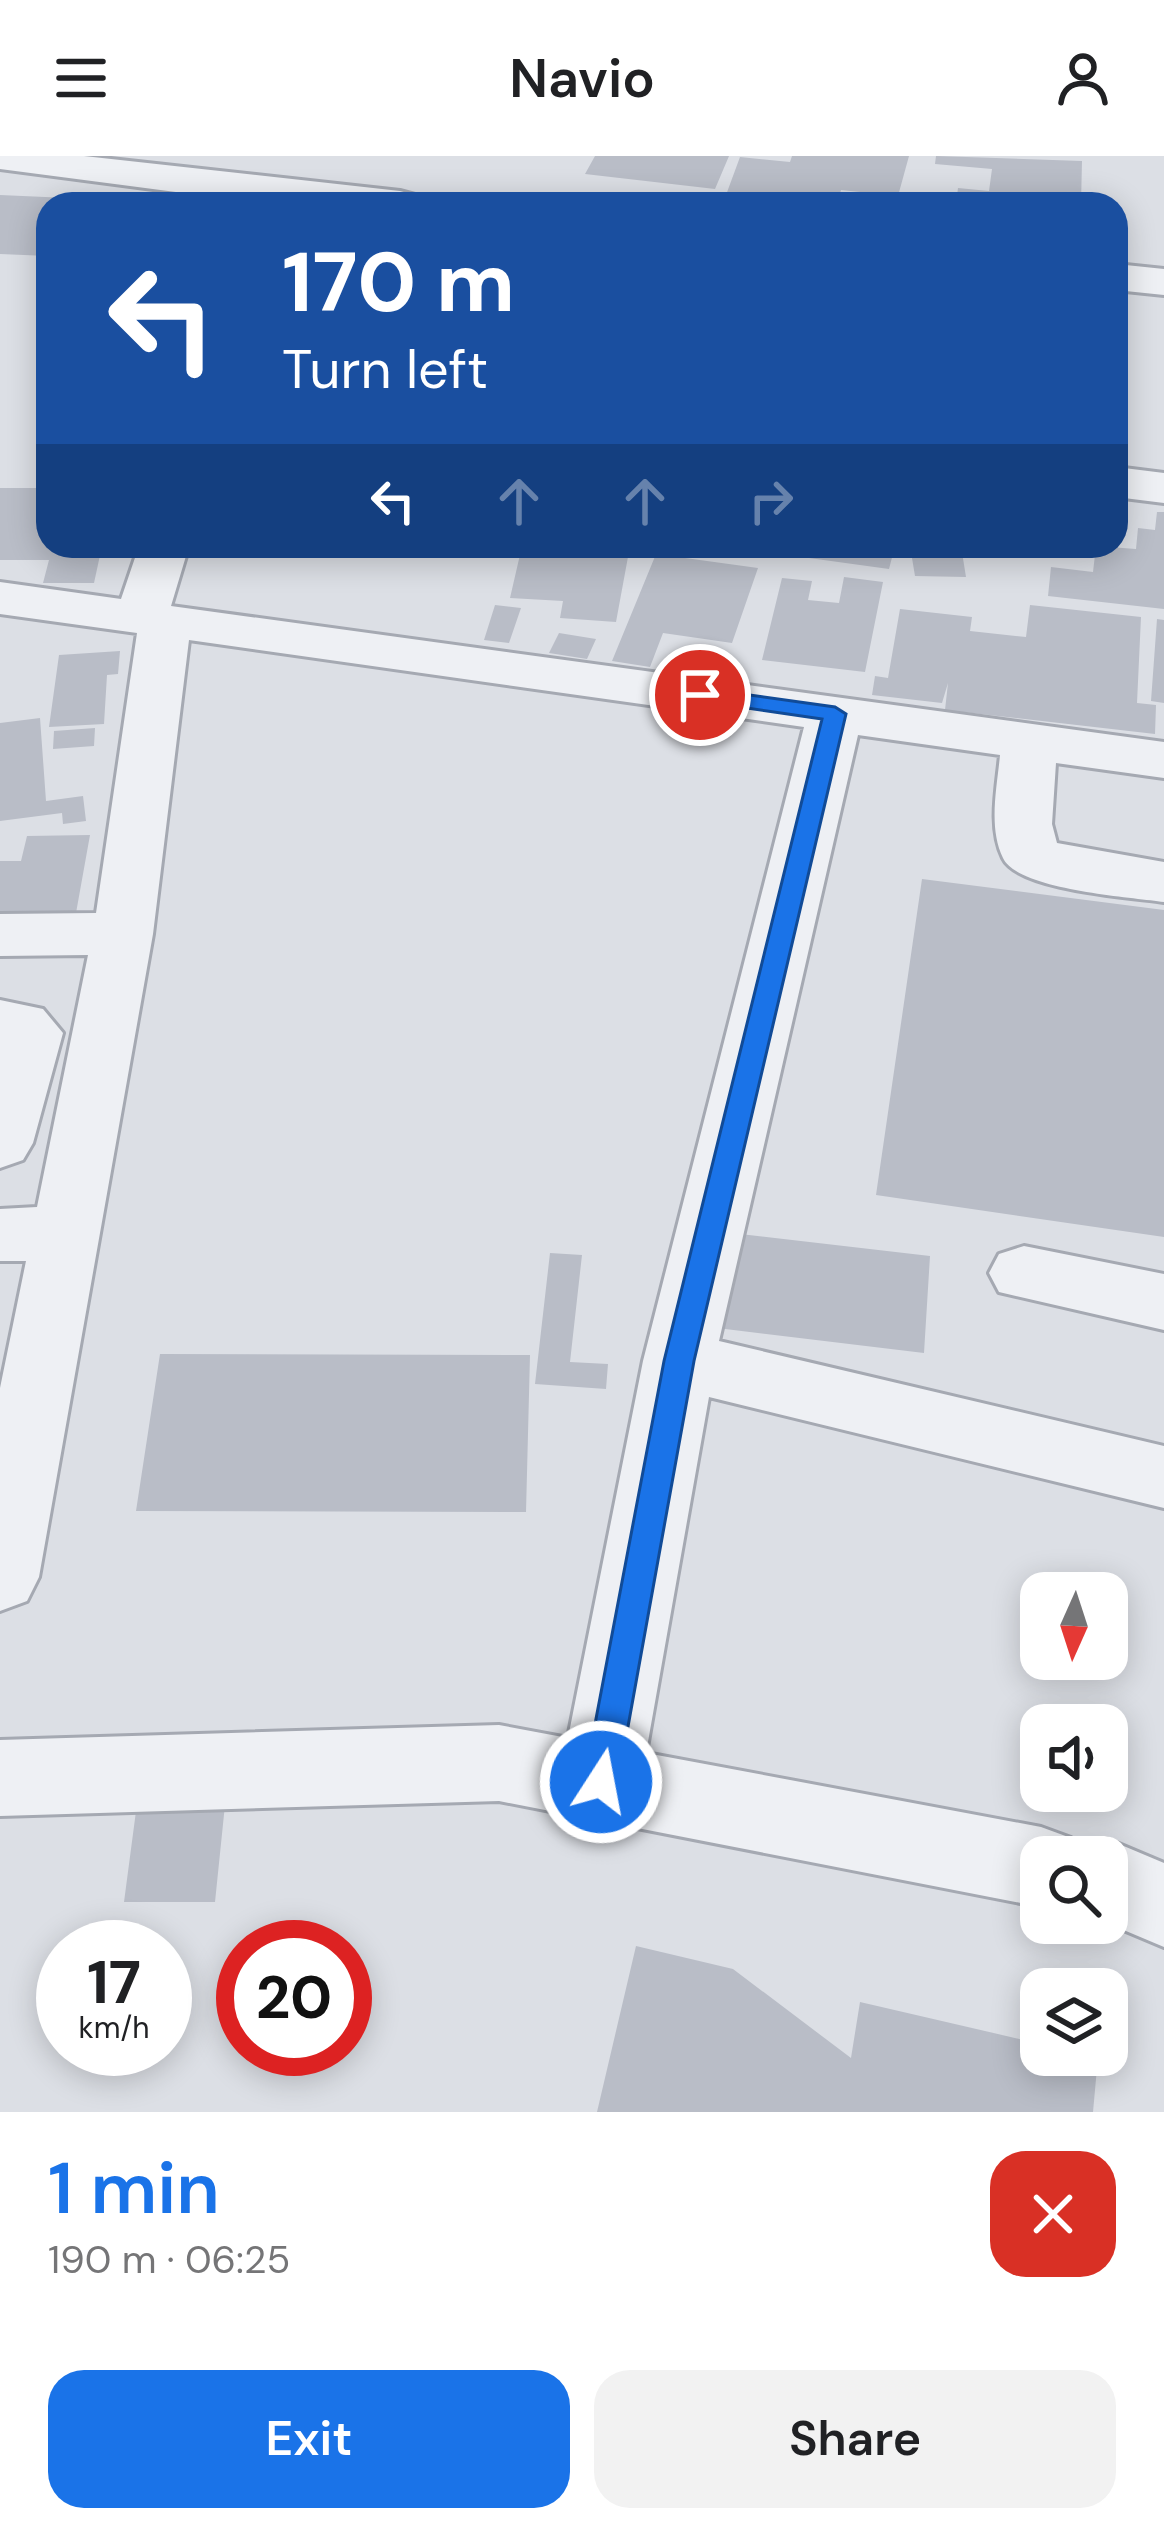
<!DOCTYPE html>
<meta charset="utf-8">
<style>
:root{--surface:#fff;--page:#f2f2f2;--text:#202124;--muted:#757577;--accent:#1a73e8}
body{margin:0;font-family:"DM Sans",sans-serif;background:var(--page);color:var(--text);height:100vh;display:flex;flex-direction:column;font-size:45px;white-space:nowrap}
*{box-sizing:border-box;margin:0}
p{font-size:39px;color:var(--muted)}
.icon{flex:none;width:66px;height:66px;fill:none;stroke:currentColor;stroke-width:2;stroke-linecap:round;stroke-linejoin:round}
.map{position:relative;height:1956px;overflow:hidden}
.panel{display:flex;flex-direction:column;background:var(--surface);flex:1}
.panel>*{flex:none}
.guide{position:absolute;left:36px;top:36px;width:1092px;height:366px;border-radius:36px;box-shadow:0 6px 30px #0003;background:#1a4fa0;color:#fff;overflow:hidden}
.needle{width:78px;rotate:183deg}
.controls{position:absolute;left:1020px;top:1416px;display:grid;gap:24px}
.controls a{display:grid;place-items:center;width:108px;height:108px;border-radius:24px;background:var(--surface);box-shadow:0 6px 30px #0003;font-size:60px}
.speed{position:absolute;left:36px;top:1764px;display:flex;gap:24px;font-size:60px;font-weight:700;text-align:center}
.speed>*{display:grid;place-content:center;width:156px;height:156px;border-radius:50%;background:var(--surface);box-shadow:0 6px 30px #0003;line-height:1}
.speed small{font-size:30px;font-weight:400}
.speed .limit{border:18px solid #d22;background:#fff;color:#111}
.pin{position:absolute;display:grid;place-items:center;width:102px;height:102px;color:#fff;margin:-51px;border:6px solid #fff;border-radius:50%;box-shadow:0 3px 12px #0007}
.me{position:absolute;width:132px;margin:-66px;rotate:11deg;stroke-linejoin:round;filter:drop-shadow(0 0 9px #0008)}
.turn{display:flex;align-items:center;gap:42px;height:252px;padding:0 48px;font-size:54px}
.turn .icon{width:156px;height:156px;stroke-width:2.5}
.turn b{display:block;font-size:84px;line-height:102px}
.lanes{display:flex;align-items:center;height:114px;padding:0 48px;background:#0003;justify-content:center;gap:60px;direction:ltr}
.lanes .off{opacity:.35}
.round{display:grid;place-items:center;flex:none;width:126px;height:126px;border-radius:36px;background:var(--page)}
.overview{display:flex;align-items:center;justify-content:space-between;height:204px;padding:0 48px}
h1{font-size:72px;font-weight:600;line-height:90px;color:var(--accent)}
.cta{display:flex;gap:24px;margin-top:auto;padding:24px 48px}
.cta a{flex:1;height:138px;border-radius:36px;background:var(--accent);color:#fff;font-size:48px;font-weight:600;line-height:138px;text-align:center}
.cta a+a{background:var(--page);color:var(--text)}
header{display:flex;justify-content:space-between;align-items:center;height:156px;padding:0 48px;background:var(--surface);font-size:54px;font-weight:600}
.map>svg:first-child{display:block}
.building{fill:#b9bdc7}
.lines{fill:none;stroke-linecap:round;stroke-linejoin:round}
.minor-casing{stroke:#a5a9b2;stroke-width:6}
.minor{fill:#eef0f4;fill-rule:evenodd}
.route{fill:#1a73e8;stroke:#114b97;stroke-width:3}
</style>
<header><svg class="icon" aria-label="menu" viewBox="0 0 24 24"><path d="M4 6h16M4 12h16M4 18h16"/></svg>Navio<svg class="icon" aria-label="person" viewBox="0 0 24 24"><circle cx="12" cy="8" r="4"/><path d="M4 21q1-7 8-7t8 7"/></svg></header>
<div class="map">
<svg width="1164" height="1956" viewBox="0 0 1164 1956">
<rect width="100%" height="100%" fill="#dcdfe5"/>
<path class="building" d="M595,0H729L715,33L585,18Z
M792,0H909L898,40L841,34L837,48H812L726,39L740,1L790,6Z
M936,0L1082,5L1081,48L956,47L958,32L989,35L992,13L935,8Z
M850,38L910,45V48H845Z
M0,39L113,44V48H48V100L0,98Z
M0,332H48V390H102L94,427H43L49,404H0Z
M1157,356H1164V453L1048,440L1051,411L1093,416L1096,390L1136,393L1138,372L1155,374Z
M522,390H630L616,466L560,462L563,445L510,442Z
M783,390H895L889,413L780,398Z
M910,390H961L966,421L915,420Z
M656,398L758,412L732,487L663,477L650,511L612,505Z
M844,421L883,426L865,516L762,504L782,422L812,425L808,444L839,447Z
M495,449L521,452L509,487L484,484Z
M1030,449L1141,461L1137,547L1156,549L1155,578L945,554L948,527L942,547L872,539L875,520L888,522L900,453L972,461L970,475L1026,481Z
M1157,463L1164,464V547L1151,545Z
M559,477L596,483L587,503L549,497Z
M120,495L118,518L107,519L104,568L49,571L59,499Z
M40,562L46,645L83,640L86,665L63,668L62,657L0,665V567Z
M95,572L94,590L53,593L54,575Z
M90,679L76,757L0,759V705H21L27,680Z
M922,723L1164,754V1081L876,1039Z
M723,1076L930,1100L924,1197L709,1171Z
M550,1097L582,1099L570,1206L608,1208L606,1233L535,1228Z
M160,1198L530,1199L526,1356L136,1355Z
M226,1639L215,1746H124L138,1640Z
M636,1790L733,1813L851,1902L860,1846L1041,1888V1899L1098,1901L1093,1956H597Z"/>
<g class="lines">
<g class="minor-casing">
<path id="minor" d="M0,0H84L400,35L415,39L421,48H268L0,13Z
M1116,108L1164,113V139L1116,134Z
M1116,311L1164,317V347L1116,341Z
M139,390H189L171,450L1164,586V622L1056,607L1052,668L1057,687L1164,706V746C1130,741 1018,734 1003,702C988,671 997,632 1000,599L858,579L719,1185L1164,1290V1352L709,1241L646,1597L1041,1671L1071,1682L1077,1696L1107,1683L1164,1707V1791L1107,1767V1701H1041V1751L499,1645L0,1660V1584L499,1569L568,1582L643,1205L804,571L189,484L153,778L39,1421L27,1445L0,1455V1232L26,1105H0V1053L37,1051L88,799L0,800V758L96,757L137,477L0,458V426L121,443Z
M0,844L43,853L63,877L33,987L23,1004L0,1012Z
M1024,1090L1164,1118V1174L999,1136L989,1117L999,1098Z"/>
</g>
<use href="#minor" class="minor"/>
</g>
<path class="route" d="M700,532L835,551L846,558L694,1205L618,1626L613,1638L601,1642L589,1638L584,1626L664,1205L822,563L692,544V534Z"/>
</svg>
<div class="controls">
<a><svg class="needle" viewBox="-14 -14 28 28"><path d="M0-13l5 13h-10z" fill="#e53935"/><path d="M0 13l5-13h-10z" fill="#757577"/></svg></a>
<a><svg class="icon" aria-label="sound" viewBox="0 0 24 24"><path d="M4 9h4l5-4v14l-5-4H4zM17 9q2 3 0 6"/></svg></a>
<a><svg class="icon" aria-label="search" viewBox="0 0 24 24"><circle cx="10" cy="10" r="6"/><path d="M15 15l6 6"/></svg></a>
<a><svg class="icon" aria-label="layers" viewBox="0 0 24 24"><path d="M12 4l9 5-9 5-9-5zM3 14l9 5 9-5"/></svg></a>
</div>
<div class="speed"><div>17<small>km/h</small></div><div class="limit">20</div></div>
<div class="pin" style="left:700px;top:539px;background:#d93025"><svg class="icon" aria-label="arrive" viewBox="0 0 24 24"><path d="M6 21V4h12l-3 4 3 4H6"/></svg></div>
<svg class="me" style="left:601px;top:1626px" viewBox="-20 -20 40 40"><circle r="17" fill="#1a73e8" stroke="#fff" stroke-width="3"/><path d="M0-11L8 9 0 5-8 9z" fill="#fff"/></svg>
<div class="guide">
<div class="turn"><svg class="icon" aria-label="left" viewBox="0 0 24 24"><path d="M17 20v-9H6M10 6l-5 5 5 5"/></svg><div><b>170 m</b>Turn left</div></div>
<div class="lanes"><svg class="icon" aria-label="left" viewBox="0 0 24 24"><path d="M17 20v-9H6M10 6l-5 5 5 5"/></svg><svg class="icon off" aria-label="ahead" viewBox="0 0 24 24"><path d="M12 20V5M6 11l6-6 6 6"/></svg><svg class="icon off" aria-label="ahead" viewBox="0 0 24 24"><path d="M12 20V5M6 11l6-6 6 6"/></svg><svg class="icon off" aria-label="right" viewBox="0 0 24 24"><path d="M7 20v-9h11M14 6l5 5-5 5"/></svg></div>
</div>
</div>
<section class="panel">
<div class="overview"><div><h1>1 min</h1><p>190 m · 06:25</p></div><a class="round" style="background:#d93025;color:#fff"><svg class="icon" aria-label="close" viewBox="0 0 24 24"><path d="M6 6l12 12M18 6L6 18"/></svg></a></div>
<div class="cta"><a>Exit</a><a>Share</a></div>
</section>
